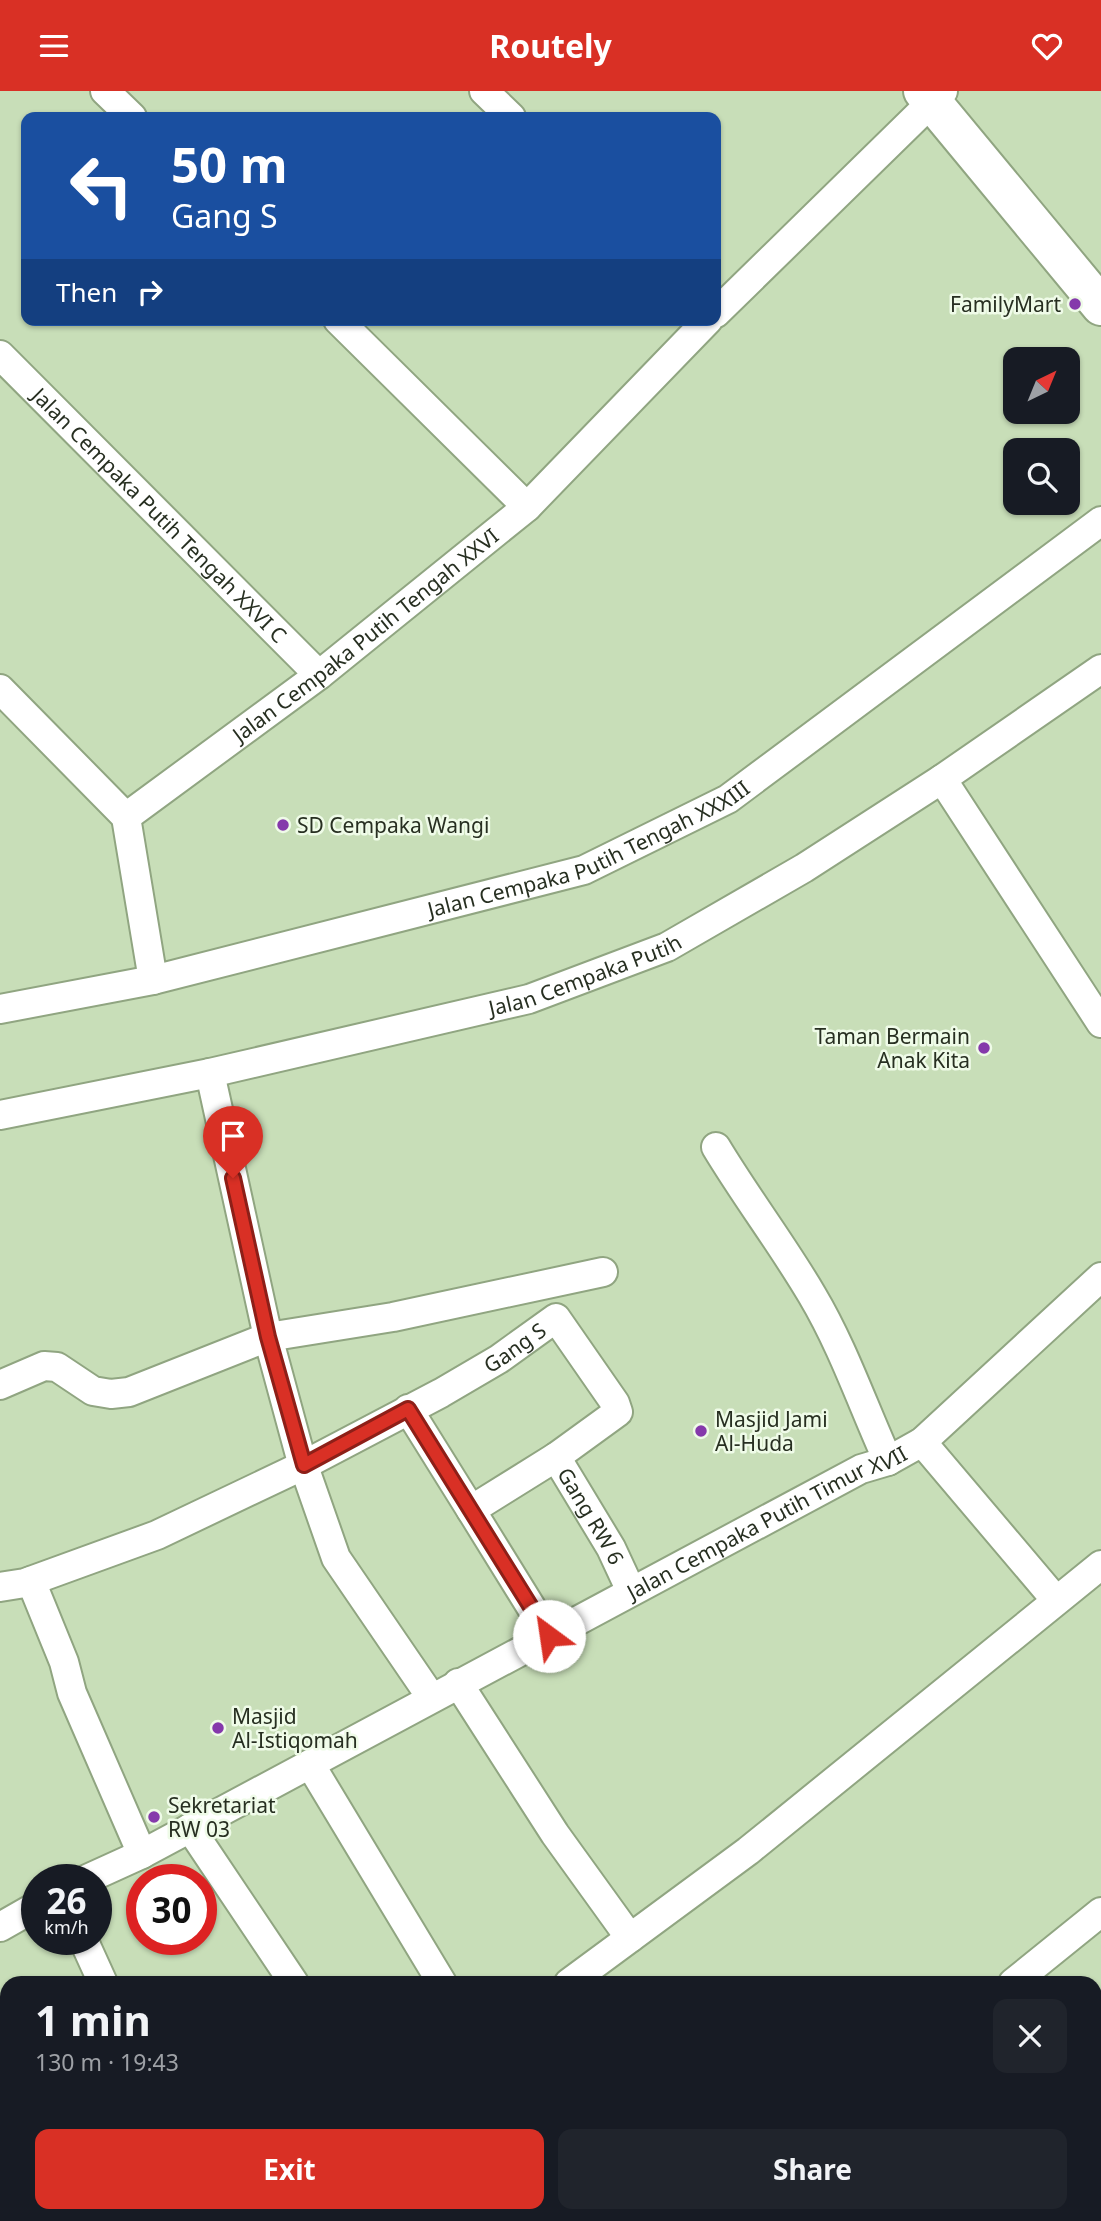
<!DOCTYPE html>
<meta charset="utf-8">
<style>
:root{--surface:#171b24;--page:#20242c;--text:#f1f3f6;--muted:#9ea1a6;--accent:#d93025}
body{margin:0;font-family:"Noto Sans",sans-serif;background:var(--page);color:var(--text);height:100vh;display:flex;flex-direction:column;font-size:26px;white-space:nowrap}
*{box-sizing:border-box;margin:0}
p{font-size:23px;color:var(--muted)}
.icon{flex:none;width:38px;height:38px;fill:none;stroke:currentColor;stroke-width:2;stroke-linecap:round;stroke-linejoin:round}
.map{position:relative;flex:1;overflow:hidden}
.panel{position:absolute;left:0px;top:1885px;width:1102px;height:247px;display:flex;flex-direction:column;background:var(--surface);border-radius:21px 21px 0 0;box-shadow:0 2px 5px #0004}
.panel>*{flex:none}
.guide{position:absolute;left:21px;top:21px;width:700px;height:214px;border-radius:14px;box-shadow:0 2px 5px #0004;background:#1a4fa0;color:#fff;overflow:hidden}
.needle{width:46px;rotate:43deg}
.tools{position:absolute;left:1003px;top:256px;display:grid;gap:14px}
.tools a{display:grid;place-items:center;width:77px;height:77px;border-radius:14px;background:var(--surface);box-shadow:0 2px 5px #0004;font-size:35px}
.speed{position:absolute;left:21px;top:1773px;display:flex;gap:14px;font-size:35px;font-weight:700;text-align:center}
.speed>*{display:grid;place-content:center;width:91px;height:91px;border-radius:50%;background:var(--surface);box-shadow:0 2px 5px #0004;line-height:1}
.speed small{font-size:18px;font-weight:400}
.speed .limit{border:10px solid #d22;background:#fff;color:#111}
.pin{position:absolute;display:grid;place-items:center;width:60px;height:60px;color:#fff;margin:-72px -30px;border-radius:50% 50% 50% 0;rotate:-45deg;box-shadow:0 0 7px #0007}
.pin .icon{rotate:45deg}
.me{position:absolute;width:77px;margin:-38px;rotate:329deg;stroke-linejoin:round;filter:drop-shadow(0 0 5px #0008)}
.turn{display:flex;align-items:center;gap:24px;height:147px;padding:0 35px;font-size:32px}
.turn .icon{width:91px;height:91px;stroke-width:2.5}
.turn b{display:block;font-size:49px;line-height:60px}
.then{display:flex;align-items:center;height:66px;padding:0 35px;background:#0003;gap:14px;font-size:26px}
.round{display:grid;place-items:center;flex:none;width:74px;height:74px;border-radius:14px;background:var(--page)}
.overview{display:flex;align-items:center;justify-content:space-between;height:119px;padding:0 35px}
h1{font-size:42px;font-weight:700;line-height:52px}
.primary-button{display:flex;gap:14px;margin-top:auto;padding:14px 35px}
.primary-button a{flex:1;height:80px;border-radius:14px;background:var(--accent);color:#fff;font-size:28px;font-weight:700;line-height:80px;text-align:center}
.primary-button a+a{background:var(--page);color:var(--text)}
header{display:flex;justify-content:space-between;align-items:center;height:91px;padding:0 35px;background:var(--accent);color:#fff;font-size:32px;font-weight:700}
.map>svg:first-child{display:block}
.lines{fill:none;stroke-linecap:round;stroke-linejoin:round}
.street-casing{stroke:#90a581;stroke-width:32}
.secondary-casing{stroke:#90a581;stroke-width:42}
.street{stroke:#fff;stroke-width:28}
.secondary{stroke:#fff;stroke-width:38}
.route-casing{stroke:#8d1f18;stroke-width:18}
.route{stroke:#d93025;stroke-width:12}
.poi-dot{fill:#8539ab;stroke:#effbe8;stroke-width:2.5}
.labels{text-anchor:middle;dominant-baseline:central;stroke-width:5;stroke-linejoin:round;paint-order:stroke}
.poi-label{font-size:21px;fill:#272f21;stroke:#effbe8;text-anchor:start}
.street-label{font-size:21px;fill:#272f21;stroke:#effbe8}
</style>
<header><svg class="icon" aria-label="menu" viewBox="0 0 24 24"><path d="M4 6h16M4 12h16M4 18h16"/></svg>Routely<svg class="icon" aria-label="heart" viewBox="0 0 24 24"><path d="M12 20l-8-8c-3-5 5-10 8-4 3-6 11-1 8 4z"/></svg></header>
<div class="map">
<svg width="1101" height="2130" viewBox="0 0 1101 2130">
<rect width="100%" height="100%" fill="#c8deb8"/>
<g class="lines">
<g class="street-casing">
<g id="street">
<path d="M105,0L132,26"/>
<path d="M484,0L511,26"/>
<path d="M716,222L943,0"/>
<path d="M338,229L527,416"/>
<path id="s1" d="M0,264L319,584"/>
<path d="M0,598L126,726"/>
<path d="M942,688L1101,932"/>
<path id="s2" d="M153,889L126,726L319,584L527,416L708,229"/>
<path id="s3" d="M0,918L153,889L584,779L728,708L1101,430"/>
<path d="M210,982L268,1246L300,1364L336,1467L431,1606"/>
<path id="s4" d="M0,1024L210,982L529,908L667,856L804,777L942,688L1101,578"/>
<path d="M716,1056C746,1106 782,1153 812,1204C843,1256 863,1315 888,1370"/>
<path d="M0,1294L44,1275L57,1276L93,1300L111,1303L129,1301L268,1246L393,1226L603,1181"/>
<path d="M408,1318L471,1419"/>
<path d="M922,1351L1055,1508"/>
<path d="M31,1490L64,1571L72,1602L142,1763"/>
<path id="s5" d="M0,1496L25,1492L157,1444L304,1374L441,1302L499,1268L556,1227L615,1312L618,1321L556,1366"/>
<path id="s6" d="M549,1545L471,1419L556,1366L611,1457L631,1500"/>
<path d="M458,1592L555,1743L630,1847"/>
<path d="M310,1673L442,1892"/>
<path d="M190,1737L294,1892"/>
<path id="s7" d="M87,1788L142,1763L861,1378L888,1370L922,1351L1101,1186"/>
<path d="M0,1836L37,1815"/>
<path d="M83,1848L103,1892"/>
<path d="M569,1892L748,1760L1101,1474"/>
<path d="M1013,1892L1101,1821"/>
<path d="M1096,2072L1101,2078"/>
<path d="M152,2130L164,2124"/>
<path d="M303,2130L309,2124"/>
<path d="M713,2130L720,2124"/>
<path d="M887,2130L893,2124"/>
</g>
</g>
<g class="secondary-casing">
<path id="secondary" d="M923,0L1101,215"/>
</g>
<use href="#street" class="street"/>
<use href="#secondary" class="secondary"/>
</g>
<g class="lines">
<g class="route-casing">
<path id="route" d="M233,1087L268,1246L304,1374L408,1318L549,1545"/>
</g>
<use href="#route" class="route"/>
</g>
<g class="poi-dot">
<circle cx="1075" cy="213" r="7"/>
<circle cx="283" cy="734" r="7"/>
<circle cx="984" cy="957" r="7"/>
<circle cx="701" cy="1340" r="7"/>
<circle cx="218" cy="1637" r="7"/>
<circle cx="154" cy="1726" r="7"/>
</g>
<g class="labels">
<g class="poi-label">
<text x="1061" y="213" text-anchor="end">FamilyMart</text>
<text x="297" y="734">SD Cempaka Wangi</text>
<text x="970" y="945" text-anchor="end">Taman Bermain<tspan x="970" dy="24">Anak Kita</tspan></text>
<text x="715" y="1328">Masjid Jami<tspan x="715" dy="24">Al-Huda</tspan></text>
<text x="232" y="1625">Masjid<tspan x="232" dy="24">Al-Istiqomah</tspan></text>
<text x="168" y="1714">Sekretariat<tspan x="168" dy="24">RW 03</tspan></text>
</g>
<g class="street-label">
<text stroke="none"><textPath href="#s1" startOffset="226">Jalan Cempaka Putih Tengah XXVI C</textPath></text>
<text stroke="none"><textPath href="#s2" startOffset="466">Jalan Cempaka Putih Tengah XXVI</textPath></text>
<text stroke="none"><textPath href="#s3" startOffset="612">Jalan Cempaka Putih Tengah XXXIII</textPath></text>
<text stroke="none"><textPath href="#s4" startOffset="602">Jalan Cempaka Putih</textPath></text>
<text stroke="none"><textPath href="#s5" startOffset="570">Gang S</textPath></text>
<text stroke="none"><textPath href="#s6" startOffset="317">Gang RW 6</textPath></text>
<text stroke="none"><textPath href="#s7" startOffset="768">Jalan Cempaka Putih Timur XVII</textPath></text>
</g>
</g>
</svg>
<div class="tools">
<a><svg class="needle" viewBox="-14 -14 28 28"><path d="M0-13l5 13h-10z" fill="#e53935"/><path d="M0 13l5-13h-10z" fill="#9ea1a6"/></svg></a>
<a><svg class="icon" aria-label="search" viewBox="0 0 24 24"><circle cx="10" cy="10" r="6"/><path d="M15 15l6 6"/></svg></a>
</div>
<div class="speed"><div>26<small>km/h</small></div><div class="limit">30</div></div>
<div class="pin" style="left:233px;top:1087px;background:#d93025"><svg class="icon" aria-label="arrive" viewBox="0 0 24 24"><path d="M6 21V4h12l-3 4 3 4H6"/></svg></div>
<svg class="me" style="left:549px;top:1545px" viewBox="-20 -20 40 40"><circle r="19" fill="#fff"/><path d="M0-13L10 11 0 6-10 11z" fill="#d93025"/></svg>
<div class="guide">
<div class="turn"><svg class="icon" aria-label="left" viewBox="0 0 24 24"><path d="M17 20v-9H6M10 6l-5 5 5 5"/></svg><div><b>50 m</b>Gang S</div></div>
<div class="then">Then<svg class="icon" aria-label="right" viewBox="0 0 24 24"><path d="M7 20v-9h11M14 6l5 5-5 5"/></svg></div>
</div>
<section class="panel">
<div class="overview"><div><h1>1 min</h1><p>130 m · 19:43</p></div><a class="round"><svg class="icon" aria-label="close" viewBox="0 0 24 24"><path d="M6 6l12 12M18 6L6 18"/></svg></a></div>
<div class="primary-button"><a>Exit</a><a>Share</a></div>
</section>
</div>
